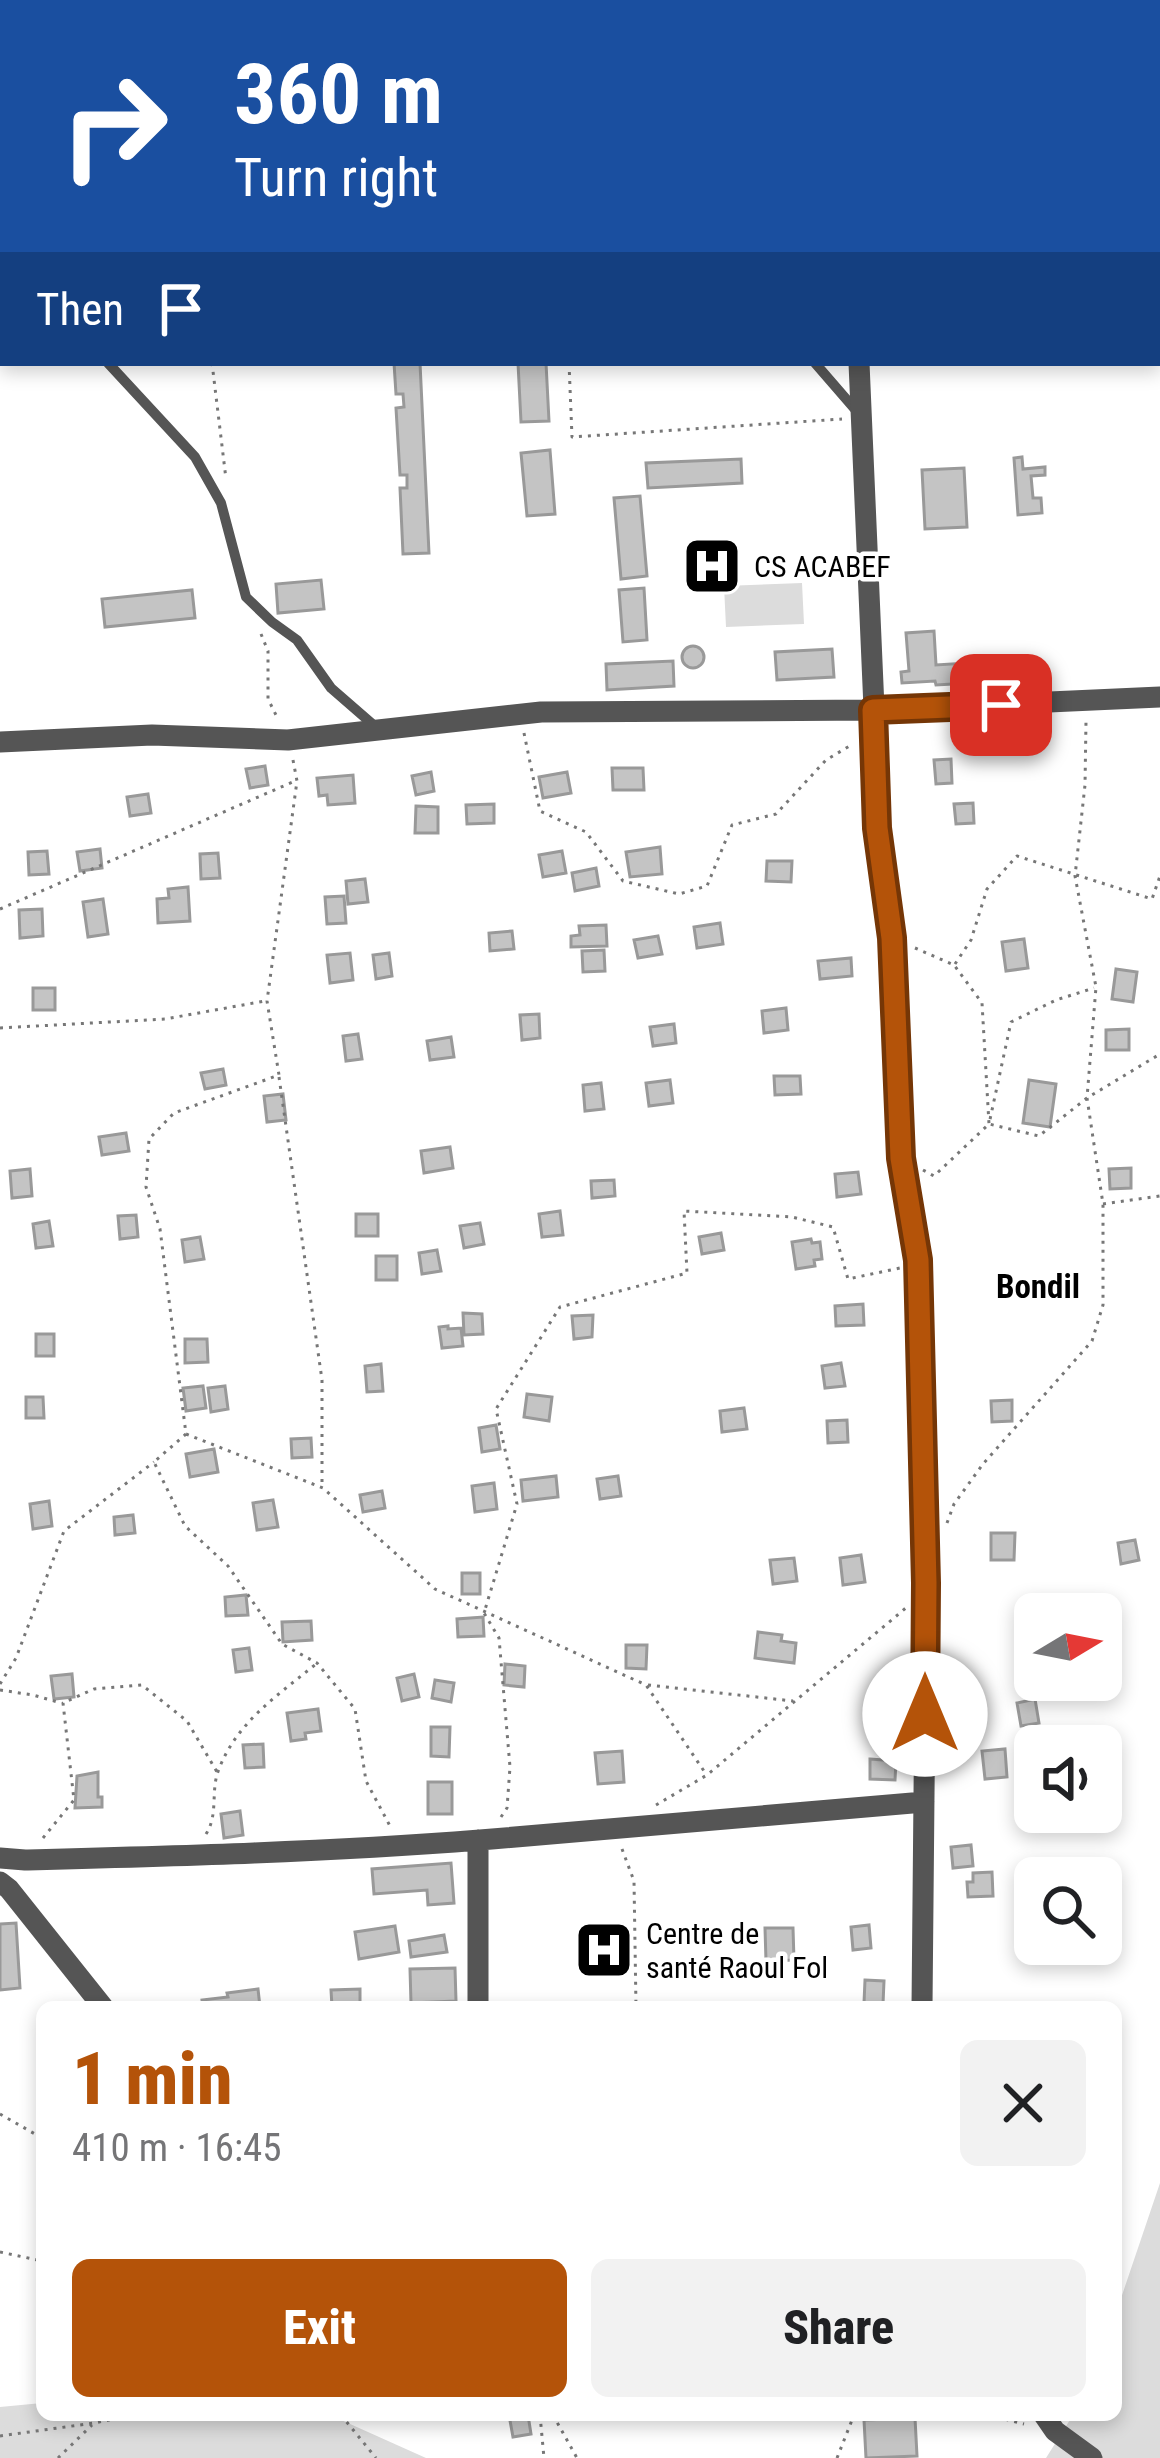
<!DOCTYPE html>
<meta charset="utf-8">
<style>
:root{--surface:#fff;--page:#f2f2f2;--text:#202124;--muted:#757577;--accent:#b45309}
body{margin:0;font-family:"Roboto Condensed",sans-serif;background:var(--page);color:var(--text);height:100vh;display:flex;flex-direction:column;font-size:45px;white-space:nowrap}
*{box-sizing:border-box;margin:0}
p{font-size:39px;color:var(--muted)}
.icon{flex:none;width:66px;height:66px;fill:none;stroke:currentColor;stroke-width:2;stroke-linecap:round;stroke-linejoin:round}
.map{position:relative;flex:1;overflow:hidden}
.drawer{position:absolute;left:36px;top:2001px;width:1086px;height:420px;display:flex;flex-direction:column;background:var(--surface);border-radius:18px;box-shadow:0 6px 18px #0003}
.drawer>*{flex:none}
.guide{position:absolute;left:0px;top:0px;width:1161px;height:366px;box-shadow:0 6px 18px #0003;background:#1a4fa0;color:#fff;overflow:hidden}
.needle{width:78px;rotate:80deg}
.buttons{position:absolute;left:1014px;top:1593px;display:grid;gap:24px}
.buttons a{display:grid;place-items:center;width:108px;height:108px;border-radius:18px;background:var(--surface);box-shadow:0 6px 18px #0003;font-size:60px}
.pin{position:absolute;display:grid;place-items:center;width:102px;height:102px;color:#fff;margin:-51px;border-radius:24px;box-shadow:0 6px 18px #0006}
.me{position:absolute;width:132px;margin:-66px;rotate:0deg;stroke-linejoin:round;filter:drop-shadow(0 0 9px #0008)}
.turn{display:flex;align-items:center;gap:42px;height:252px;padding:0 36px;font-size:54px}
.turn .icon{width:156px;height:156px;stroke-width:2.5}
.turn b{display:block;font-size:84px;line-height:102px}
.then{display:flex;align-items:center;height:114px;padding:0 36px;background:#0003;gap:24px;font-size:45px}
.round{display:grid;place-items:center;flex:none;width:126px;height:126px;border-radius:18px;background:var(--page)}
.headline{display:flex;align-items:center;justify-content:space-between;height:204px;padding:0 36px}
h1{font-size:72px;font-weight:800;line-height:90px;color:var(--accent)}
.primary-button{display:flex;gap:24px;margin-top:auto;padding:24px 36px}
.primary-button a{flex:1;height:138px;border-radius:18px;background:var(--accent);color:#fff;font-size:48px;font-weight:800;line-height:138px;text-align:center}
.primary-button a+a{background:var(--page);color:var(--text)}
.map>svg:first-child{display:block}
.green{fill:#dcdcdc}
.building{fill:#c4c4c4;stroke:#999;stroke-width:3}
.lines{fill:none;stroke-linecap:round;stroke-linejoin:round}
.path{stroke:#777;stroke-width:3;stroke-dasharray:3 6;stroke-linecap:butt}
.lane{stroke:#555;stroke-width:10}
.street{stroke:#555;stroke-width:21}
.route-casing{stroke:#753606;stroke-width:30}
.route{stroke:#b45309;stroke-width:21}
.labels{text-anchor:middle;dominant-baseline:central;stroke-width:9;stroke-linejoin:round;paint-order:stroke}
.poi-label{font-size:30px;fill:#000;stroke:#fff;text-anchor:start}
.neighbourhood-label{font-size:33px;font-weight:bold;fill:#000;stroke:#fff}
</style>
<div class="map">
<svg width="1160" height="2458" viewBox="0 0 1160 2458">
<rect width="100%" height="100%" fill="#fff"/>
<path class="green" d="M802,583L804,624L726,627L724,586Z
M1160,2183V2458H1046L1073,2415H1116V2313Z
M42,2403V2415H330L426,2458H0V2407Z"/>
<path class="building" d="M394,363H420L429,553L403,554L400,488H407V475H400L396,408L404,407L403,394H396Z
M518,363H546L549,421L521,422Z
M550,450L555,514L527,516L521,453Z
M1022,457L1023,469L1045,467V475L1031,476L1033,498H1041L1042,513L1018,515L1014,458Z
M741,459L742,483L648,488L646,463Z
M964,468L967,527L925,529L922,470Z
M640,496L647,576L621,579L614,498Z
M321,580L324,609L278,613L276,584Z
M644,588L647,640L623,642L619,590Z
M192,590L195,618L105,627L102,599Z
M934,631L936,665L967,663L968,667L989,666L990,674L969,675L970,683L936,685L935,681L902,683L901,672L909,671L906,633Z
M682 657a11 11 0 1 1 22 0a11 11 0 1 1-22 0Z
M832,649L834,677L777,680L775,652Z
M673,661L674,686L607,690L606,664Z
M951,759L952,783L936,784L934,760Z
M265,766L268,785L250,788L246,769Z
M612,768H643L644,790H613Z
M431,772L434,791L416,795L412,776Z
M567,772L571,793L543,798L539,777Z
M353,775L355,803L328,805L327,795L319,796L317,778Z
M148,794L151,813L130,816L127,797Z
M973,803L974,823L956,824L954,804Z
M494,804V823L467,824L466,805Z
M416,806L438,807V833H415Z
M660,847L662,874L630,877L626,852Z
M100,849L102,868L80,871L77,852Z
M47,851L49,874L29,875L28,852Z
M562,851L566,873L543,877L539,855Z
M218,853L220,878L201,879L200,854Z
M767,861H792L791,882L766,881Z
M596,868L599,886L575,891L572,873Z
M365,879L368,902L348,904L346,881Z
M188,887L190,921L158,923L157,899L169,898L168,889Z
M344,896L346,923L327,924L325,897Z
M103,899L108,934L88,937L83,902Z
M42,909L43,936L20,938L19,910Z
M720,923L723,944L697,948L694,927Z
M606,925L607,946L571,947V936L580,935L579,926Z
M512,931L514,949L490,951L489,933Z
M658,936L662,954L638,958L634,940Z
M1024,939L1028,968L1006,971L1002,942Z
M604,950L605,971L583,972L582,951Z
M350,953L353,980L330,983L327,955Z
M389,953L392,976L376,979L373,955Z
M851,958L852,976L820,979L818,961Z
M1116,969L1137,972L1133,1002L1112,999Z
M33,988H55V1010H33Z
M786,1008L788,1030L764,1033L762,1011Z
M539,1014L540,1038L522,1040L520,1015Z
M674,1024L676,1043L653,1046L650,1027Z
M1129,1029V1050H1106V1030Z
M358,1034L362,1059L346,1061L343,1036Z
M451,1037L454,1057L430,1060L427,1041Z
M223,1069L226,1085L205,1089L201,1073Z
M774,1076H800L801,1094L775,1095Z
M670,1080L673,1103L649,1106L646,1083Z
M1029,1080L1056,1084L1050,1127L1023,1123Z
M601,1083L604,1109L585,1111L583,1085Z
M283,1094L286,1120L267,1122L264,1096Z
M126,1133L129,1151L102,1155L99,1137Z
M450,1147L453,1168L424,1173L421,1151Z
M1131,1168V1188L1110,1189L1109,1169Z
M30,1169L32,1196L12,1198L10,1171Z
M858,1172L861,1194L837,1197L835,1174Z
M614,1180L615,1196L592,1198L591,1181Z
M560,1211L563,1235L542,1237L539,1214Z
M356,1214H378V1236H356Z
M136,1215L138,1237L120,1239L118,1216Z
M49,1221L53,1246L36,1248L33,1224Z
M480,1223L484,1244L464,1248L460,1226Z
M721,1233L724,1250L702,1254L699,1237Z
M200,1237L204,1259L185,1262L182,1240Z
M811,1239L812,1243L820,1242L822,1259L814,1260L815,1266L796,1269L792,1242Z
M437,1250L441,1271L422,1274L419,1253Z
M376,1256H397V1280H376Z
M863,1304L864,1325L836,1326L835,1306Z
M463,1313L482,1314L483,1334L464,1335Z
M593,1315L592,1337L574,1339L572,1316Z
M448,1326V1329L461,1328L463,1346L442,1348L439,1327Z
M36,1334H54V1356H36Z
M185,1339H207L208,1362L185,1363Z
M841,1363L845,1386L825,1388L822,1366Z
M381,1364L383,1391L367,1392L365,1366Z
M203,1386L206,1408L186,1411L183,1388Z
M225,1386L228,1409L211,1412L208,1388Z
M527,1394L552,1397L549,1421L524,1417Z
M26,1397H43L44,1418H26Z
M1012,1400V1421L992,1422L991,1401Z
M744,1408L747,1429L722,1432L720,1411Z
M847,1420L848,1442L828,1443L827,1421Z
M496,1425L500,1449L482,1452L479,1428Z
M311,1438L312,1457L292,1458L291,1439Z
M214,1449L218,1472L190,1477L186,1454Z
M556,1476L558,1497L523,1501L521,1480Z
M618,1476L621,1496L600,1499L597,1479Z
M494,1483L497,1509L475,1512L472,1486Z
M382,1491L385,1508L363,1512L360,1495Z
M273,1500L278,1527L257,1530L253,1503Z
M49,1501L52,1526L33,1529L30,1504Z
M133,1515L135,1533L115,1535L114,1517Z
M991,1533H1015L1014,1560H991Z
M1135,1540L1139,1560L1121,1564L1118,1543Z
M861,1555L865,1582L843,1585L840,1558Z
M794,1558L797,1581L773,1584L770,1560Z
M462,1573H480V1594H462Z
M246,1595L248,1615L226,1616L225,1597Z
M483,1617L484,1636L458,1637L457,1619Z
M311,1621L312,1640L283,1642L282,1622Z
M758,1632L782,1635L781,1641L796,1643L794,1663L755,1658Z
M626,1645H647L646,1669L626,1668Z
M249,1648L252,1670L236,1672L233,1650Z
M505,1664L525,1666L524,1687L504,1685Z
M72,1674L74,1697L54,1699L51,1676Z
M414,1674L419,1697L402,1701L397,1678Z
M435,1680L454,1683L451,1702L432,1698Z
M1035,1699L1039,1723L1021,1726L1017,1703Z
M318,1709L321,1731L305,1733L306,1739L291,1741L287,1713Z
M431,1727H450L449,1757L431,1756Z
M263,1744L264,1767L245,1768L243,1745Z
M1005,1749L1007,1777L985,1779L982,1751Z
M622,1751L624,1782L598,1784L595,1753Z
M870,1759L896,1761L895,1780L870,1779Z
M98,1772V1797H102V1807L75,1808L77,1776Z
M428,1782H452V1814H428Z
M240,1811L243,1835L224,1838L221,1814Z
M971,1845L973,1866L953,1868L951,1847Z
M451,1863L454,1903L428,1905L427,1890L374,1894L372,1869Z
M992,1872L993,1896L968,1897L967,1882H973V1873Z
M16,1923L20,1988L0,1990V1924Z
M622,1924L624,1974L586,1975L584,1926Z
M869,1925L871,1948L853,1950L851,1927Z
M395,1926L399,1952L359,1959L355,1932Z
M765,1928H793L794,1960L766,1961Z
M444,1935L447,1952L411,1957L409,1941Z
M455,1968L456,2001L411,2003L410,1969Z
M865,1980L884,1981L883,2004L864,2003Z
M258,1989L260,2007H203L202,2000L228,1997L227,1993Z
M360,1989V2007H332L331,1990Z
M509,2415H528L531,2434L513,2437Z
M915,2418L917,2456L866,2458L864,2420Z"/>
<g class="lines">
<path class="path" d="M7,0L11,3
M205,0V3
M278,0L286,3
M531,0L534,3
M123,3L125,0
M415,3L421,0
M1158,117L1160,119
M212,363L226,479
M569,363L572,437L842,419
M261,634L268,651V699L277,717
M524,733L540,811L586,832L623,881L679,894L707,886L732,825L776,814L826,760L853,744
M293,760L297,781L267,1001L279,1075L174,1113L149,1139L146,1187L160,1229L186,1434L154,1462L185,1526L228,1566L282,1644L317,1663L355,1709L366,1781L390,1826
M0,909L295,781
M915,948L954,965L982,1003L989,1124L1011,1022L1056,1000L1094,988
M955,964L971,940L987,889L1017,856L1152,899L1160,876
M0,1028L165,1019L265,1001
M279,1077L322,1380V1485
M923,1170L934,1176L989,1124L1039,1136L1087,1098L1160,1054
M1103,1204L1160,1196
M186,1434L323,1488L435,1589L646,1685L706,1774
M947,1523L954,1504L983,1464L1092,1341L1103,1305V1204L1087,1098L1096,987L1075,876L1085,785L1086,721
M0,1684L16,1658L64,1531L154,1462
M648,1685L793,1701
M0,1690L33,1695L61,1703
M656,1805L707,1775L907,1607
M501,1817L507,1808L510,1767L499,1638L484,1613L517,1504L496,1409L560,1307L687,1273L684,1211L792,1217L833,1227L848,1279L900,1268
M206,1834C219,1814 210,1790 219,1769C237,1722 278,1695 316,1664
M43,1838L74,1800L63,1703L94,1689L142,1685L187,1721L217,1772
M622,1849L634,1881L636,2007
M0,2114L42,2138
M0,2252L42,2261
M341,2415L376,2458
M540,2415L544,2458
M553,2415L577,2458
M988,2415L1024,2424
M0,2436L94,2423L134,2415
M58,2458L92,2425
M837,2458L854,2415"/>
<path class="lane" d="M0,242L3,245
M108,363L195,457L221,503L246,597L272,622L297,640L331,688L377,728
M815,363L860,415"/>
<path class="street" d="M838,0V3
M859,363L875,731L877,828L892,937L901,1158L918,1260L926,1583L922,2007
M0,742L152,735L288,740L541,712L873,710L1160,697
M0,1858L25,1860C176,1856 329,1852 480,1840C628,1828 776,1815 924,1802
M0,1882L9,1889L103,2007
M478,2007V1840
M1044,2415L1055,2431L1092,2458"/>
</g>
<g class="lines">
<g class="route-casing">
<path id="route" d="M925,1714L926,1583L918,1260L901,1158L892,938L877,828L873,710L1001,705"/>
</g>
<use href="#route" class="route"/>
</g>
<defs>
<g id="hospital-square" transform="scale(3)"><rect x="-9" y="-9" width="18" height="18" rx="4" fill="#000" stroke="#fff"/><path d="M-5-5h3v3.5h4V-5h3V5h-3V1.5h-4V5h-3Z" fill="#fff"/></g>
</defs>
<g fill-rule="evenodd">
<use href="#hospital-square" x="712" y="566"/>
<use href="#hospital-square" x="604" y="1950"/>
</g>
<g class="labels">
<g class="poi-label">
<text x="754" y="566">CS ACABEF</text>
<text x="646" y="1933">Centre de<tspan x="646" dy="34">santé Raoul Fol</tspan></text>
</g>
<g class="neighbourhood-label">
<text x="1038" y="1286">Bondil</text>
</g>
</g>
</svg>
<div class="buttons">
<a><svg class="needle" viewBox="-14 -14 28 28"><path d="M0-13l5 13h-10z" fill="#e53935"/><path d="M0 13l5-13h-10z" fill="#757577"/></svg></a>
<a><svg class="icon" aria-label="sound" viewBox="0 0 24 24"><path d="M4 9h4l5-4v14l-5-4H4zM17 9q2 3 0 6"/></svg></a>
<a><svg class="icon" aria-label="search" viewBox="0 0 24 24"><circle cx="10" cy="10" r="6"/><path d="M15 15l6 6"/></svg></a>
</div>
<div class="pin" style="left:1001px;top:705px;background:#d93025"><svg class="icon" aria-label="arrive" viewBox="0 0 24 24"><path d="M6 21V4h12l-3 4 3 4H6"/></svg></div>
<svg class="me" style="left:925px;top:1714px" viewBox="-20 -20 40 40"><circle r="19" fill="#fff"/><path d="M0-13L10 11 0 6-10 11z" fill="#b45309"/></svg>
<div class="guide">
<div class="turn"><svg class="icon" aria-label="right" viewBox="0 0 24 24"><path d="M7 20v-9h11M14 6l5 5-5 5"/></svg><div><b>360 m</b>Turn right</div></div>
<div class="then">Then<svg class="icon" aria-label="arrive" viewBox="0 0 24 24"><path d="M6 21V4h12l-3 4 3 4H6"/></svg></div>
</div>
<section class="drawer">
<div class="headline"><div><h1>1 min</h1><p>410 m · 16:45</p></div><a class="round"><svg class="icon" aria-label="close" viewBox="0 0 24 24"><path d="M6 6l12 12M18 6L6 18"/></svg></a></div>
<div class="primary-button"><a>Exit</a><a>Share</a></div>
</section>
</div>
